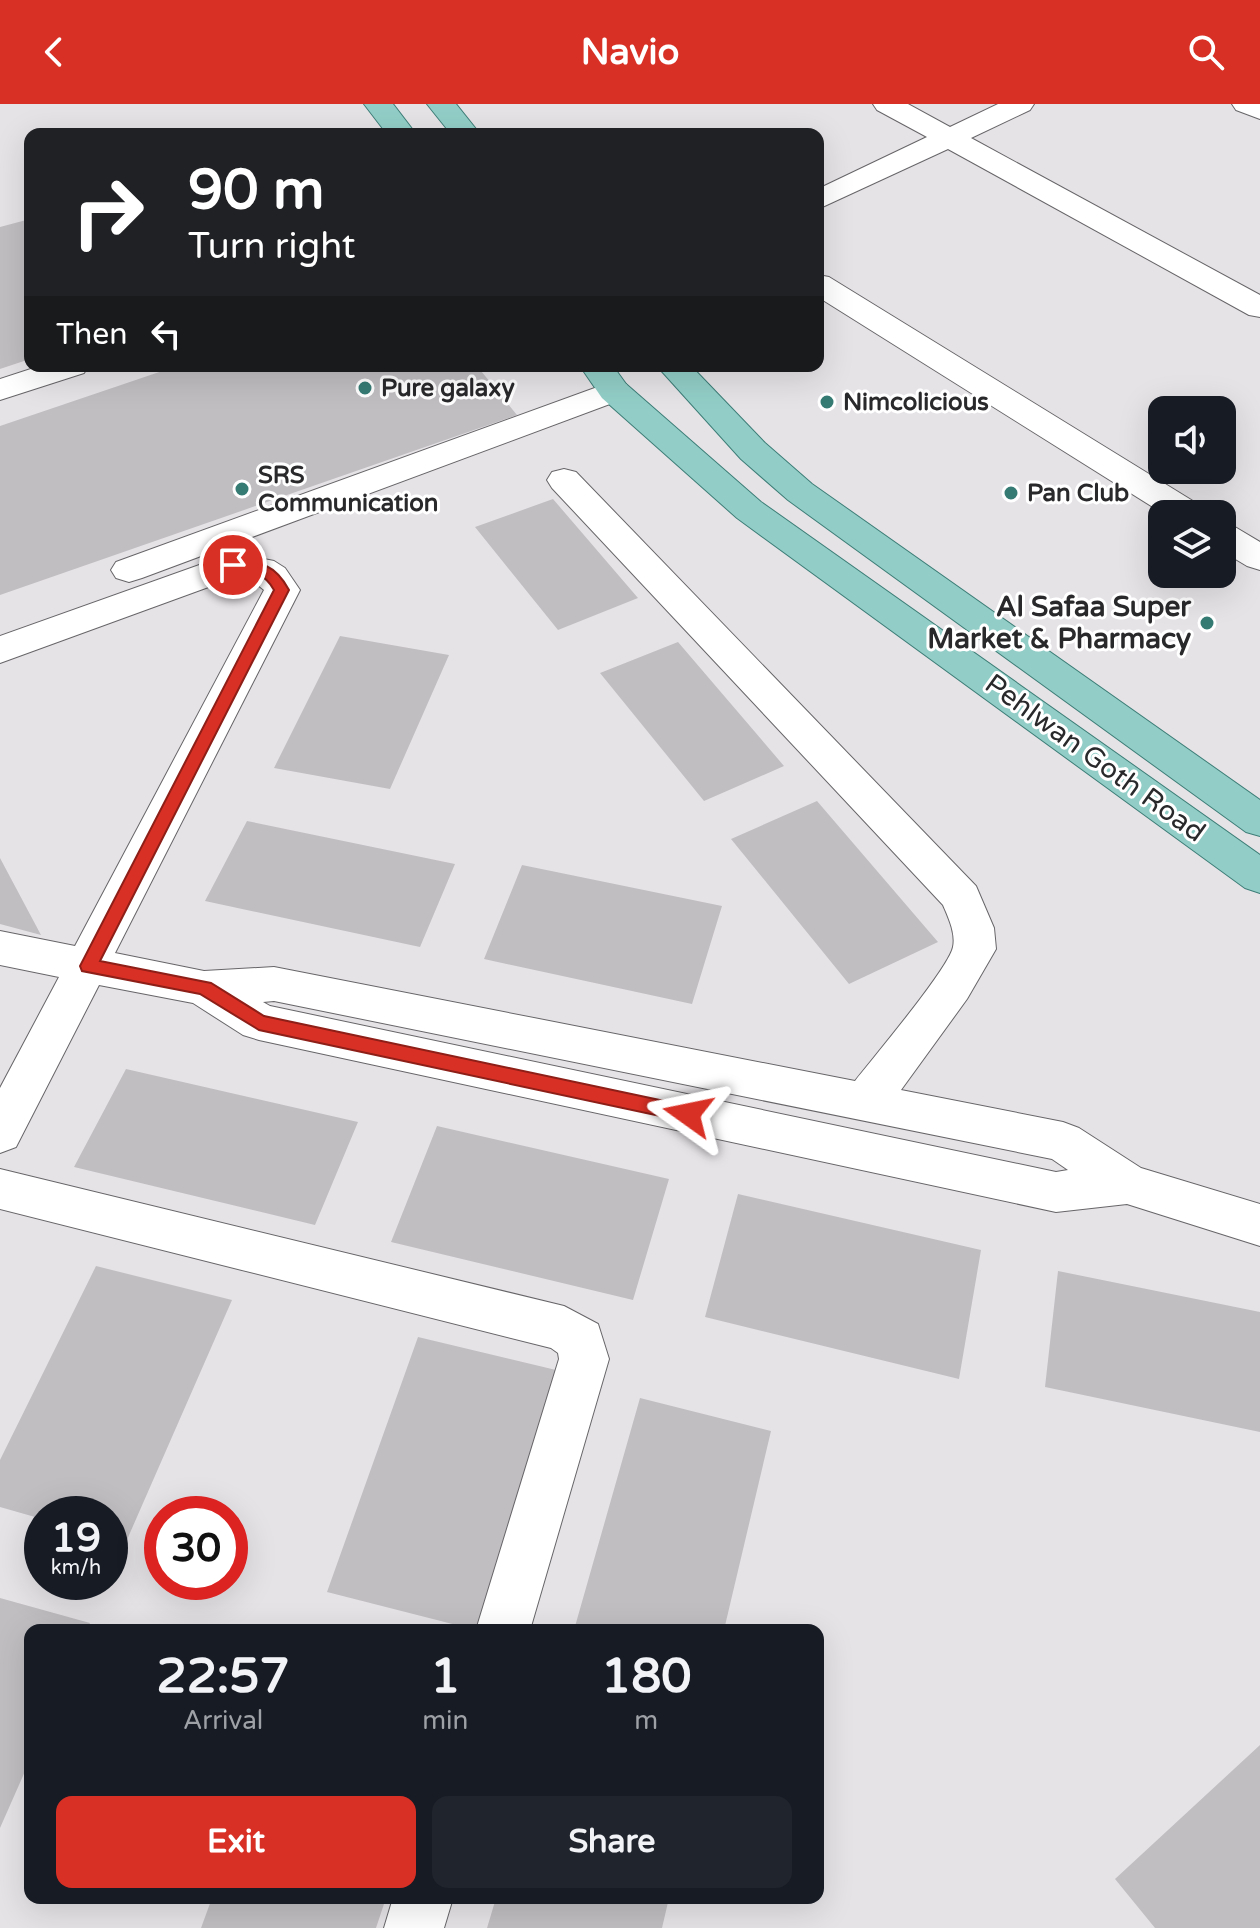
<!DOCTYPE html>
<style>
:root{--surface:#171b24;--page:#20242c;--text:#f1f3f6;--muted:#9ea1a6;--accent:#d93025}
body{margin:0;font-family:"Varela Round",sans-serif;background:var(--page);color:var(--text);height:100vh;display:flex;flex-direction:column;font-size:30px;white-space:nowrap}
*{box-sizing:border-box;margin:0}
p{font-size:26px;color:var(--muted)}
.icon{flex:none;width:44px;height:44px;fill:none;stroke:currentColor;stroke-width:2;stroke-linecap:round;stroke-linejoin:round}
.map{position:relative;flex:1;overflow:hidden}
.sheet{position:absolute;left:24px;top:1520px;width:800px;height:280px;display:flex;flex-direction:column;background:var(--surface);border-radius:16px;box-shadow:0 8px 32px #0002}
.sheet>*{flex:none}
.banner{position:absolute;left:24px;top:24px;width:800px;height:244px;border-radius:16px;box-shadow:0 8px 32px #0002;background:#202124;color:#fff;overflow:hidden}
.controls{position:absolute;left:1148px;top:292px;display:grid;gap:16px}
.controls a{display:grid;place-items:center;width:88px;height:88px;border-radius:16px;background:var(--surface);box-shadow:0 8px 32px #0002;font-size:40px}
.speed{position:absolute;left:24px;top:1392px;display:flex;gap:16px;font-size:40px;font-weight:700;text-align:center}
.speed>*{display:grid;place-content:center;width:104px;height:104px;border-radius:50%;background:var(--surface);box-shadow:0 8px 32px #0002;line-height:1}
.speed small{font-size:20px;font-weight:400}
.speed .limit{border:12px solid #d22;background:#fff;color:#111}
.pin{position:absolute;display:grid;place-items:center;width:68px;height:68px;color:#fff;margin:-34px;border:4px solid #fff;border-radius:50%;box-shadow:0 2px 8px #0007}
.me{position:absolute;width:88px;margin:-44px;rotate:282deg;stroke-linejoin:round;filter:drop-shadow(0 0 6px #0008)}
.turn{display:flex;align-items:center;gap:28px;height:168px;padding:0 32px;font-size:36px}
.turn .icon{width:104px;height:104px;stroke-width:2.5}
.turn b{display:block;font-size:56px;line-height:68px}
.then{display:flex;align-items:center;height:76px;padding:0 32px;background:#0003;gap:16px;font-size:30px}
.eta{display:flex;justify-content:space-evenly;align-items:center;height:136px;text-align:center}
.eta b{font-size:48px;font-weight:700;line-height:56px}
.cta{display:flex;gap:16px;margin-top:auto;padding:16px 32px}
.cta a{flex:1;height:92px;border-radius:16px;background:var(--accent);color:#fff;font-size:32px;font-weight:700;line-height:92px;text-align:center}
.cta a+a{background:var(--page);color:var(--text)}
header{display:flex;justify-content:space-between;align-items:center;height:104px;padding:0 32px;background:var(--accent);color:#fff;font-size:36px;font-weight:700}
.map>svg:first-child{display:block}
.building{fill:#c1bec2}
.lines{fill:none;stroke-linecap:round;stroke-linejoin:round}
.minor-casing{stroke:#676568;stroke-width:2}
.major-casing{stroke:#3e7e78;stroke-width:2}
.minor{fill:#fff;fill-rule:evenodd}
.major{fill:#92cec7;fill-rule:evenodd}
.route{fill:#d93025;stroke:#8d1f18;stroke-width:2}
.poi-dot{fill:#357b74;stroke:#fff;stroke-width:3}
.labels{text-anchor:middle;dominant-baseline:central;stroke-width:6;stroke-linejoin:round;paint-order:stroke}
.far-poi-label{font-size:24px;font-weight:bold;fill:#29282a;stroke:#fff;text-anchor:start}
.poi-label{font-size:28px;font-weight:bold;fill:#29282a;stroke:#fff;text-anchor:end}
.street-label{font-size:28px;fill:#29282a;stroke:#fff}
</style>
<header><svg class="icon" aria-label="back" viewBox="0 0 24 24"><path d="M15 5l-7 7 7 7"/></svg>Navio<svg class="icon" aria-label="search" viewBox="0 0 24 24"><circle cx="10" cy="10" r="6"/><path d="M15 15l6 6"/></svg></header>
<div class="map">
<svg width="1260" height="1824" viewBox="0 0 1260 1824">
<rect width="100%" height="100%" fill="#e6e3e7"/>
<path class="building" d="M30,115V255L0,265V123Z
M177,262H477L517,311L0,491V322Z
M553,395L638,494L558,526L475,423Z
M340,532L449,551L390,685L274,664Z
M678,538L784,662L704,697L600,569Z
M817,697L938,838L849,880L731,735Z
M247,717L455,760L420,843L205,797Z
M0,754L41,831L0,820Z
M522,761L722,802L692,900L484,855Z
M126,965L358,1018L315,1121L74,1063Z
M437,1022L669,1075L633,1196L391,1138Z
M738,1090L981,1146L959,1275L705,1213Z
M96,1162L232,1196L126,1438L110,1434V1410H42V1415L0,1403V1356Z
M1058,1167L1260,1208V1328L1045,1283Z
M418,1233L556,1266L476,1526L327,1488Z
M640,1294L771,1327L724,1526H574Z
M0,1494L90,1519L87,1526H30V1656L0,1724Z
M1260,1641V1824H1155L1115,1775Z
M212,1794H386L376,1824H201Z
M496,1794H669L662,1824H487Z"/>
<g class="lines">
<g class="minor-casing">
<path id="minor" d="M873,0H908L950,23L998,0H1034L1030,6L971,34L1260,191V213L1249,211L948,45L818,105V85L927,33L877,6Z
M1232,0H1260V15L1236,6Z
M818,171L829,173L1201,402L1207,410H1164L818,193Z
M40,262H88L84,269L0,296V275Z
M614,277L626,280L630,287L626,294L142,474L129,478L116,474L111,466L116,458Z
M564,365L576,368L976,782L994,824L996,845L967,895L901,986L1063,1018L1079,1024L1141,1064L1260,1100V1142L1127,1100L1056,1108L259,936L243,931L193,899L99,881L16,1043L0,1049V984L59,873L0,861V827L75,842L264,486L249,474L236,473L0,559V532L233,449L274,457L285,464L300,486L115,849L204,867L274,863L855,977C873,954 949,864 953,843C956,829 948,813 943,801L552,384L547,376L552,368ZM274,897L1052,1055L1068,1066L1056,1068L270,902L263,898Z
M1222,419L1235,423L1260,438V466L1247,462L1222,447Z
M0,1065L564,1202L598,1220L609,1255L530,1526H476L559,1255L558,1249L551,1244L0,1105Z
M393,1794H453L444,1824H384Z"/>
</g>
<g class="major-casing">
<path id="major" d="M364,0H393L416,30H387Z
M427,0H456L480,30H451Z
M580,262H613L626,280L761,398L1260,751V789L1245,784L737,414L602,294Z
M657,262H691L765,339L812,380L1260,696V732L1246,728L788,396L741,355Z"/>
</g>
<use href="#minor" class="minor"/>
<use href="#major" class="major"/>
</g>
<path class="route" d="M233,456C261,458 275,460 289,486L100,857L211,879L264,912L688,1002L695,1004L698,1010L695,1015L688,1018L259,926L200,890L82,867L80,862L274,486C262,465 249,469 227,464V457Z"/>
<g class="poi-dot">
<circle cx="365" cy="284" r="8"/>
<circle cx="827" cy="298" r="8"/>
<circle cx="242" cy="385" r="8"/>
<circle cx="1011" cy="389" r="8"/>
<circle cx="1207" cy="519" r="8"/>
</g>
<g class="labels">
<g class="far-poi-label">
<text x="381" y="284">Pure galaxy</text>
<text x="843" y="298">Nimcolicious</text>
<text x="258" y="371">SRS<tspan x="258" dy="28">Communication</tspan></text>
<text x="1027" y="389">Pan Club</text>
</g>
<g class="poi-label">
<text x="1191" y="503">Al Safaa Super<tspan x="1191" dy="32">Market &amp; Pharmacy</tspan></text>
</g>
<g class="street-label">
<text transform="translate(1095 654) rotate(36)">Pehlwan Goth Road</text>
</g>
</g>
</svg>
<div class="controls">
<a><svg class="icon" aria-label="sound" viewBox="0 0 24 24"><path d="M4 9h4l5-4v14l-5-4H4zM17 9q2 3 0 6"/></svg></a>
<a><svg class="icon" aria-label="layers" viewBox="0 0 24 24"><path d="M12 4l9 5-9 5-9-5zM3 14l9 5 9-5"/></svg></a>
</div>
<div class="speed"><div>19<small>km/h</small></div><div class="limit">30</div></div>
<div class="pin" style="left:233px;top:461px;background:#d93025"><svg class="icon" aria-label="arrive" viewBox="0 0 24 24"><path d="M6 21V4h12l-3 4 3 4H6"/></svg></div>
<svg class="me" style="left:688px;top:1010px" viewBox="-20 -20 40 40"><path d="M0-17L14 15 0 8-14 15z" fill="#d93025" stroke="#fff" stroke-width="4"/></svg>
<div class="banner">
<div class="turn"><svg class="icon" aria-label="right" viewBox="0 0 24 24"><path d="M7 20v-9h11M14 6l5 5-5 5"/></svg><div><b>90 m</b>Turn right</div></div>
<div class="then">Then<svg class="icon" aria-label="left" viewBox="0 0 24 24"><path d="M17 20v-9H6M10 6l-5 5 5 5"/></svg></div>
</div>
<section class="sheet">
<div class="eta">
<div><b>22:57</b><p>Arrival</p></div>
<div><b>1</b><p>min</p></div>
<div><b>180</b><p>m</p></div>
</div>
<div class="cta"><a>Exit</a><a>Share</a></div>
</section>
</div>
